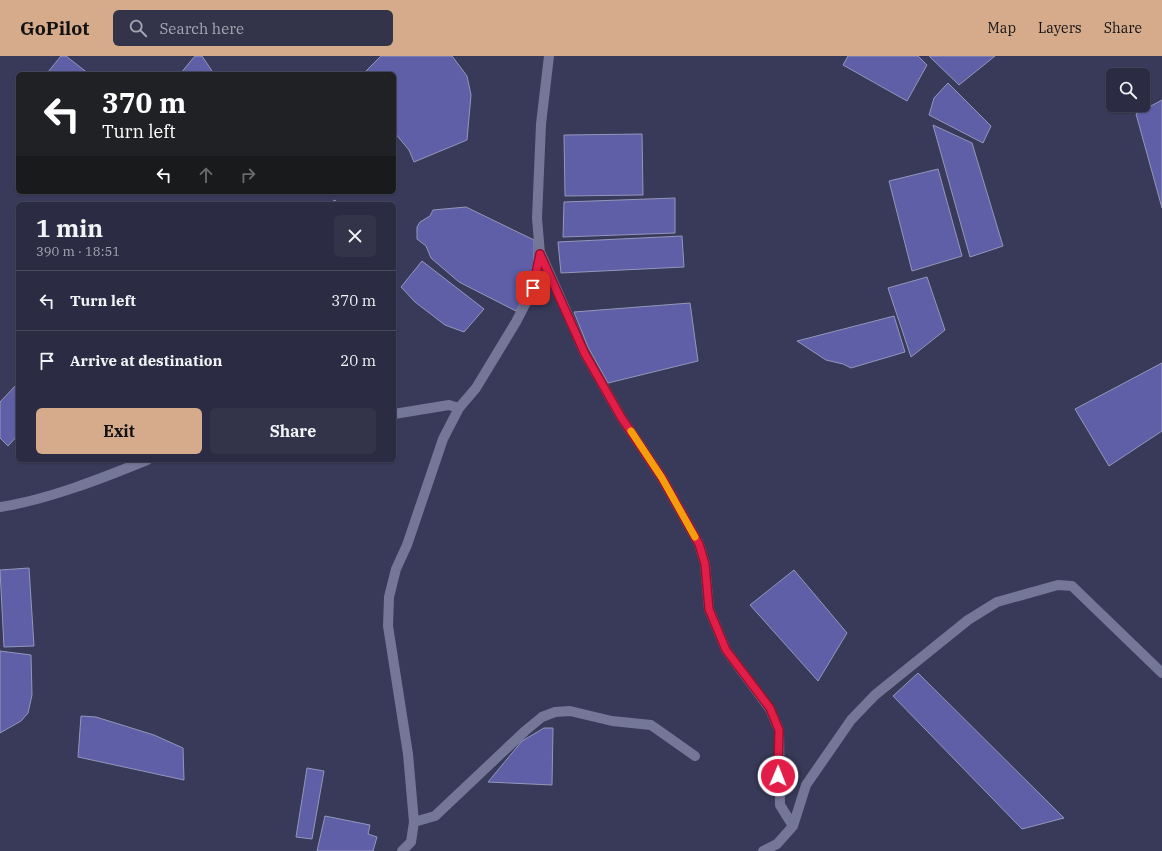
<!DOCTYPE html>
<meta charset="utf-8">
<style>
:root{--surface:#2b2c43;--page:#33344a;--text:#f1f3f6;--muted:#a6a7b2;--line:#47485c;--accent:#d6ab8b}
body{margin:0;font-family:"IBM Plex Serif",serif;background:var(--page);color:var(--text);height:100vh;display:flex;flex-direction:column;font-size:15px;white-space:nowrap}
*{box-sizing:border-box;margin:0}
p{font-size:13px;color:var(--muted)}
.icon{flex:none;width:22px;height:22px;fill:none;stroke:currentColor;stroke-width:2;stroke-linecap:round;stroke-linejoin:round}
.map{position:relative;flex:1;overflow:hidden}
.drawer{position:absolute;left:16px;top:146px;width:380px;height:260px;display:flex;flex-direction:column;background:var(--surface);border-radius:6px;box-shadow:0 1px 3px #0004,0 0 0 1px var(--line)}
.drawer>*{flex:none}
.guide{position:absolute;left:16px;top:16px;width:380px;height:122px;border-radius:6px;box-shadow:0 1px 3px #0004,0 0 0 1px var(--line);background:#202124;color:#fff;overflow:hidden}
.buttons{position:absolute;left:1106px;top:12px;display:grid;gap:8px}
.buttons a{display:grid;place-items:center;width:44px;height:44px;border-radius:6px;background:var(--surface);box-shadow:0 1px 3px #0004,0 0 0 1px var(--line);font-size:20px}
.pin{position:absolute;display:grid;place-items:center;width:34px;height:34px;color:#fff;margin:-17px;border-radius:8px;box-shadow:0 2px 6px #0006}
.me{position:absolute;width:44px;margin:-22px;rotate:1deg;stroke-linejoin:round;filter:drop-shadow(0 0 3px #0008)}
.turn{display:flex;align-items:center;gap:14px;height:84px;padding:0 20px;font-size:18px}
.turn .icon{width:52px;height:52px;stroke-width:2.5}
.turn b{display:block;font-size:28px;line-height:34px}
.lanes{display:flex;align-items:center;height:38px;padding:0 20px;background:#0003;justify-content:center;gap:20px;direction:ltr}
.lanes .off{opacity:.35}
.round{display:grid;place-items:center;flex:none;width:42px;height:42px;border-radius:6px;background:var(--page)}
.head{display:flex;align-items:center;justify-content:space-between;height:68px;padding:0 20px}
h1{font-size:24px;font-weight:700;line-height:30px}
.cta{display:flex;gap:8px;margin-top:auto;padding:8px 20px}
.cta a{flex:1;height:46px;border-radius:6px;background:var(--accent);color:#111;font-size:16px;font-weight:700;line-height:46px;text-align:center}
.cta a+a{background:var(--page);color:var(--text)}
ul{padding:0;list-style:none}
li{display:flex;align-items:center;gap:12px;height:60px;padding:0 20px;border-top:1px solid var(--line)}
li div{flex:1}
li b{display:block;font-size:15px}
li em{font-style:normal}
header{display:flex;align-items:center;gap:24px;box-sizing:border-box;height:56px;padding:0 20px;background:var(--accent);color:#111}
header strong{font-size:19px}
nav{display:flex;gap:22px;margin-inline-start:auto;font-size:14px}
.search{width:280px;height:36px;background:var(--page);display:flex;align-items:center;gap:10px;box-sizing:border-box;padding:0 14px;border-radius:6px;color:var(--muted);font-size:15px}
.map>svg:first-child{display:block}
.building{fill:#5e5fa7;stroke:#9497bb}
.lines{fill:none;stroke-linecap:round;stroke-linejoin:round}
.minor{stroke:#757798;stroke-width:10}
.route-casing{stroke:#92132f;stroke-width:10}
.route{stroke:#e11d48;stroke-width:7}
.slow{stroke:#f59e0b;stroke-width:7}
</style>
<header>
<strong>GoPilot</strong>
<div class="search"><svg class="icon" aria-label="search" viewBox="0 0 24 24"><circle cx="10" cy="10" r="6"/><path d="M15 15l6 6"/></svg>Search here</div>
<nav><a>Map</a><a>Layers</a><a>Share</a></nav>
</header>
<div class="map">
<svg width="1162" height="795" viewBox="0 0 1162 795">
<rect width="100%" height="100%" fill="#393a59"/>
<path class="building" d="M61,0H66L89,18H51L48,16Z
M195,0H202L214,18H180Z
M381,0H452L467,20L471,39L467,84L414,106L409,94L394,76V18H363Z
M848,0H918L927,9L907,45L843,9Z
M929,0H995L959,29Z
M948,27L991,70L983,87L929,59L934,42Z
M1162,44V152L1136,58Z
M933,69L972,87L1003,190L970,201Z
M642,78L643,139L565,140L564,79Z
M938,113L962,200L912,215L889,125Z
M675,142V177L563,181L564,146Z
M335,144L337,148H328Z
M466,151L534,184V207L529,231L516,255L459,226L431,202L426,190L417,183V171L420,166L430,160L433,154Z
M682,180L684,211L561,217L558,186Z
M422,205L484,253L464,276L445,269L415,246L401,231Z
M927,221L945,274L911,301L888,232Z
M690,247L698,305L608,327L588,291L574,256Z
M894,260L905,296L851,312L843,308L826,304L797,285Z
M1162,307V375L1109,410L1075,353Z
M18,327V379L8,390L0,382V346Z
M29,512L34,590L4,591L0,514Z
M794,514L847,577L818,625L750,549Z
M0,595L31,599L32,639L28,657L21,665L0,677Z
M918,617L1064,762L1022,773L893,640Z
M81,660L96,661L154,679L183,692L184,724L78,701Z
M544,672H553L552,729L488,726L522,685Z
M307,712L324,715L312,783L296,781Z
M325,760L370,769L368,778L377,781L373,795H317Z"/>
<g class="lines">
<path class="minor" d="M541,198L585,298L621,361L662,422L699,488L705,508L709,553L726,594L770,653L779,674L780,749L793,770
M394,358L449,349L459,352
M0,451C47,444 103,422 147,404
M414,766L435,760L525,675L542,661L555,656L570,655L612,665L651,669L695,700
M402,795L411,786L414,766L408,698L388,570L389,541L396,513L407,489L443,383L459,352L476,332L516,266L533,233L540,198L537,162L541,68L549,0
M763,795L777,788L793,770L806,729L851,664L875,639L968,564L997,546L1058,529L1072,530L1162,617"/>
</g>
<g class="lines">
<g class="route-casing">
<path id="route" d="M533,232L540,198L585,298L621,361L662,422L699,488L705,508L709,553L726,594L770,652L779,674L778,720"/>
</g>
<use href="#route" class="route"/>
<path class="slow" d="M631,375L662,422L695,481"/>
</g>
</svg>
<div class="buttons">
<a><svg class="icon" aria-label="search" viewBox="0 0 24 24"><circle cx="10" cy="10" r="6"/><path d="M15 15l6 6"/></svg></a>
</div>
<div class="pin" style="left:533px;top:232px;background:#d93025"><svg class="icon" aria-label="arrive" viewBox="0 0 24 24"><path d="M6 21V4h12l-3 4 3 4H6"/></svg></div>
<svg class="me" style="left:778px;top:720px" viewBox="-20 -20 40 40"><circle r="17" fill="#e11d48" stroke="#fff" stroke-width="3"/><path d="M0-11L8 9 0 5-8 9z" fill="#fff"/></svg>
<div class="guide">
<div class="turn"><svg class="icon" aria-label="left" viewBox="0 0 24 24"><path d="M17 20v-9H6M10 6l-5 5 5 5"/></svg><div><b>370 m</b>Turn left</div></div>
<div class="lanes"><svg class="icon" aria-label="left" viewBox="0 0 24 24"><path d="M17 20v-9H6M10 6l-5 5 5 5"/></svg><svg class="icon off" aria-label="ahead" viewBox="0 0 24 24"><path d="M12 20V5M6 11l6-6 6 6"/></svg><svg class="icon off" aria-label="right" viewBox="0 0 24 24"><path d="M7 20v-9h11M14 6l5 5-5 5"/></svg></div>
</div>
<section class="drawer">
<div class="head"><div><h1>1 min</h1><p>390 m · 18:51</p></div><a class="round"><svg class="icon" aria-label="close" viewBox="0 0 24 24"><path d="M6 6l12 12M18 6L6 18"/></svg></a></div>
<ul>
<li><svg class="icon" aria-label="left" viewBox="0 0 24 24"><path d="M17 20v-9H6M10 6l-5 5 5 5"/></svg><div><b>Turn left</b></div><em>370 m</em></li>
<li><svg class="icon" aria-label="arrive" viewBox="0 0 24 24"><path d="M6 21V4h12l-3 4 3 4H6"/></svg><div><b>Arrive at destination</b></div><em>20 m</em></li>
</ul>
<div class="cta"><a>Exit</a><a>Share</a></div>
</section>
</div>
